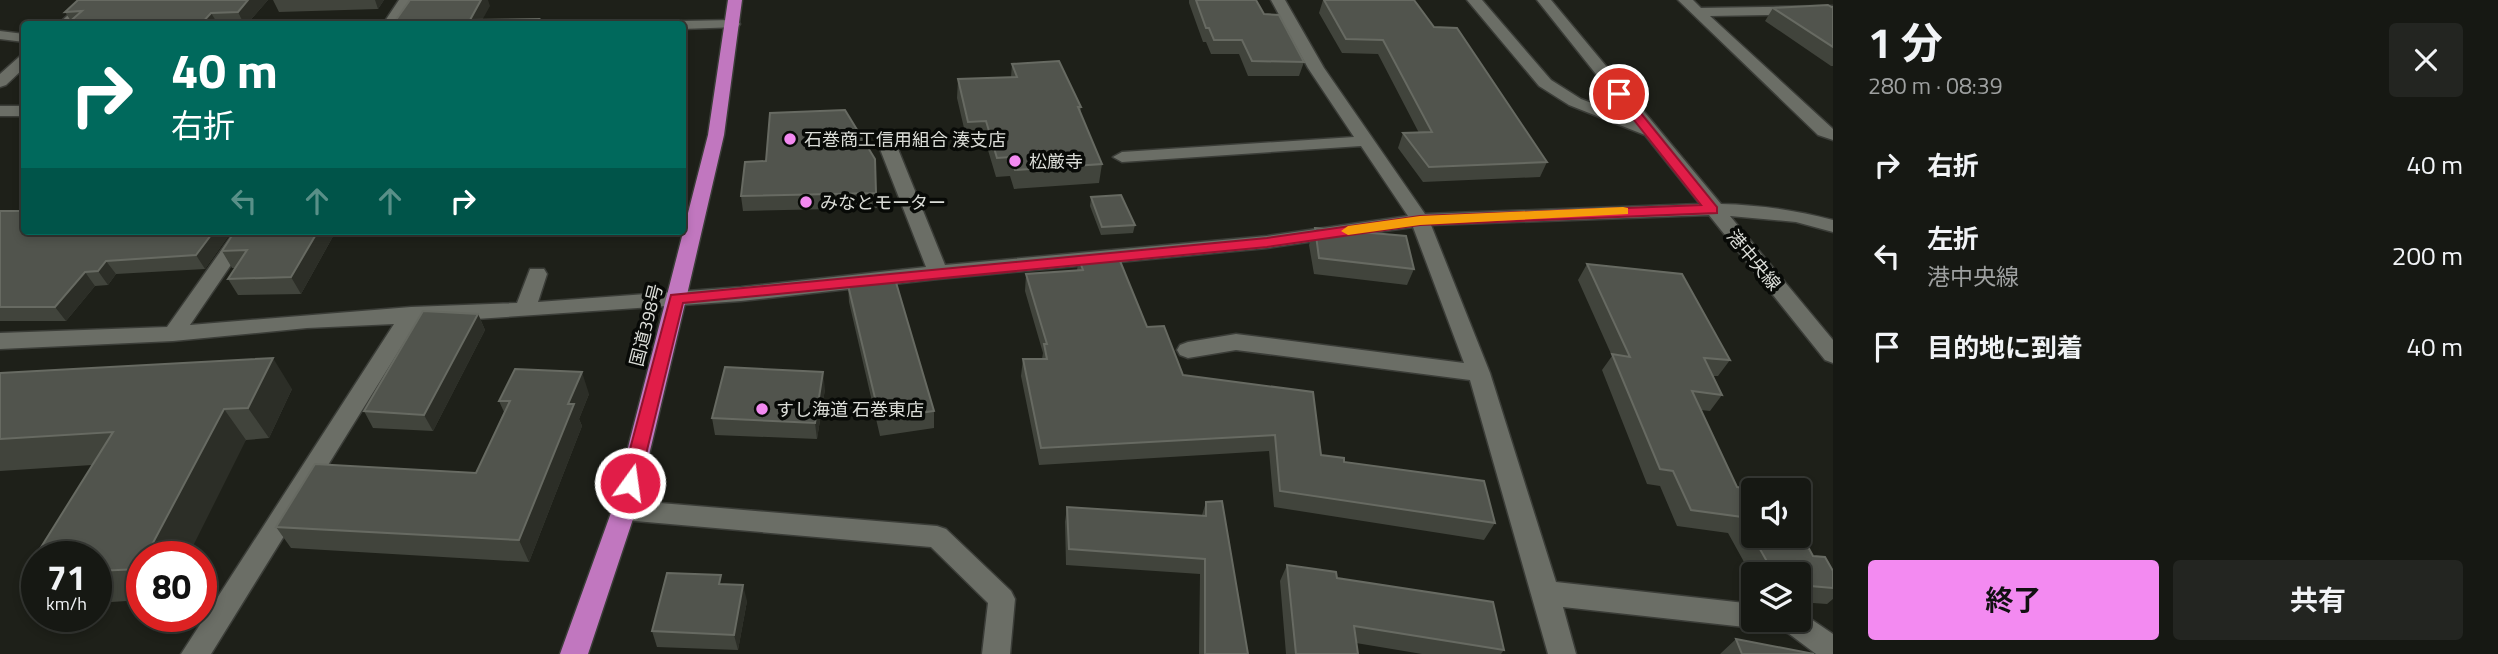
<!DOCTYPE html>
<html lang="ja">
<meta charset="utf-8">
<style>
:root{--surface:#161813;--page:#232521;--text:#f1f3f6;--muted:#9ea0a0;--line:#353733;--accent:#f38af1}
body{margin:0;font-family:"Titillium Web","Noto Sans JP",sans-serif;background:var(--page);color:var(--text);height:100vh;display:flex;flex-direction:column;font-size:26px;white-space:nowrap}
*{box-sizing:border-box;margin:0}
p{font-size:23px;color:var(--muted)}
.icon{flex:none;width:38px;height:38px;fill:none;stroke:currentColor;stroke-width:2;stroke-linecap:round;stroke-linejoin:round}
.map{position:relative;flex:1;overflow:hidden}
.sheet{display:flex;flex-direction:column;background:var(--surface);width:665px}
.sheet>*{flex:none}
.guide{position:absolute;left:21px;top:21px;width:665px;height:214px;border-radius:7px;box-shadow:0 4px 10px #0003,0 0 0 2px var(--line);background:#00695c;color:#fff;overflow:hidden}
.fabs{position:absolute;left:1741px;top:478px;display:grid;gap:14px}
.fabs a{display:grid;place-items:center;width:70px;height:70px;border-radius:7px;background:var(--surface);box-shadow:0 4px 10px #0003,0 0 0 2px var(--line);font-size:35px}
.speed{position:absolute;left:21px;top:541px;display:flex;gap:14px;font-size:35px;font-weight:700;text-align:center}
.speed>*{display:grid;place-content:center;width:91px;height:91px;border-radius:50%;background:var(--surface);box-shadow:0 4px 10px #0003,0 0 0 2px var(--line);line-height:1}
.speed small{font-size:18px;font-weight:400}
.speed .limit{border:10px solid #d22;background:#fff;color:#111}
.pin{position:absolute;display:grid;place-items:center;width:60px;height:60px;color:#fff;margin:-30px;border:4px solid #fff;border-radius:50%;box-shadow:0 2px 7px #0007}
.me{position:absolute;width:77px;margin:-38px;rotate:14deg;stroke-linejoin:round;filter:drop-shadow(0 0 5px #0008)}
.turn{display:flex;align-items:center;gap:24px;height:147px;padding:0 35px;font-size:32px}
.turn .icon{width:91px;height:91px;stroke-width:2.5}
.turn b{display:block;font-size:49px;line-height:60px}
.lanes{display:flex;align-items:center;height:66px;padding:0 35px;background:#0003;justify-content:center;gap:35px;direction:ltr}
.lanes .off{opacity:.35}
.round{display:grid;place-items:center;flex:none;width:74px;height:74px;border-radius:7px;background:var(--page)}
.summary{display:flex;align-items:center;justify-content:space-between;height:119px;padding:0 35px}
h1{font-size:42px;font-weight:700;line-height:52px}
.action{display:flex;gap:14px;margin-top:auto;padding:14px 35px}
.action a{flex:1;height:80px;border-radius:7px;background:var(--accent);color:#111;font-size:28px;font-weight:700;line-height:80px;text-align:center}
.action a+a{background:var(--page);color:var(--text)}
ul{padding:0;list-style:none}
li{display:flex;align-items:center;gap:21px;height:91px;padding:0 35px}
li div{flex:1}
li b{display:block;font-size:26px}
li em{font-style:normal}
main{display:flex;flex:1;min-height:0}
.map>svg:first-child{display:block}
.lines{fill:none;stroke-linecap:round;stroke-linejoin:round}
.minor-casing{stroke:#3b3d38;stroke-width:3}
.highway-casing{stroke:#3b3d38;stroke-width:3}
.minor{fill:#6b6e66;fill-rule:evenodd}
.highway{fill:#c177bf;fill-rule:evenodd}
.wall{fill:#41443c}
.shaded-wall{fill:#2c2e27}
.building{fill:#51544d;stroke:#676a62;stroke-width:2}
.route{fill:#e11d48;stroke:#92132f;stroke-width:2}
.slow{fill:#f59e0b}
.poi-dot{fill:#f38af1;stroke:#080a07;stroke-width:2.5}
.labels{text-anchor:middle;dominant-baseline:central;stroke-width:7;stroke-linejoin:round;paint-order:stroke}
.poi-label{font-size:18px;fill:#dbddd8;stroke:#080a07;text-anchor:start}
.street-label{font-size:18px;fill:#dbddd8;stroke:#080a07}
</style>
<main>
<div class="map">
<svg width="1833" height="654" viewBox="0 0 1833 654">
<rect width="100%" height="100%" fill="#1e2019"/>
<g class="lines">
<g class="minor-casing">
<path id="minor" d="M85,0H100L73,24H58Z
M399,0H413L397,24H383Z
M1271,0H1285L1324,68L1425,214L1700,204L1645,135L1569,105L1539,86L1467,0H1482L1551,80L1581,99L1631,118L1537,0H1551L1721,204C1760,205 1795,210 1833,220V232L1796,222L1730,216L1833,340V363L1825,360L1709,215L1431,225L1490,373L1556,582L1754,604V620H1766L1764,625L1754,628L1563,607L1576,654H1548L1470,380L1236,350L1188,358L1180,355L1177,350L1180,345L1188,342L1236,334L1464,363L1413,227L1267,248L938,279L741,301L416,323L211,654H181L394,324L307,328L173,341L0,349V333L167,327L235,231H254L190,325L411,307L517,303L530,269H544L547,274L538,302L741,287L926,267L880,149L889,144L898,149L945,265L1267,236L1408,216L1361,146L1122,162L1113,157L1122,152L1354,137L1308,68Z
M1678,0H1693L1701,8L1833,6V14L1710,16L1833,129V140L1818,135Z
M733,20L738,21L740,24L738,27L682,29V24H675L682,21Z
M0,31L24,34V42L0,39Z
M24,55V68L6,85L0,87V74L19,57Z
M0,106H24V116H0Z
M624,500L937,526L946,529L1011,591L1015,599L1010,654H982L988,603L931,547L624,520L615,517L612,510L615,503Z
M1799,611L1833,634V654H1816L1788,633L1770,629L1766,620H1799Z"/>
</g>
<g class="highway-casing">
<path id="highway" d="M728,0H742L724,135L686,299L636,510L588,654H560L612,510L666,299L708,135Z"/>
</g>
<use href="#minor" class="minor"/>
<use href="#highway" class="highway"/>
</g>
<path class="wall" d="M78,0H268L247,24H67L71,21L65,12Z
M273,0H384L378,9L279,12Z
M1189,0H1256L1264,14L1304,62L1299,76H1248L1239,54H1211L1206,42H1203L1189,3Z
M1323,0L1434,27L1547,162L1540,177L1423,182L1398,148L1403,133H1419L1378,54L1342,53L1319,13Z
M1773,8H1833V66H1831L1765,21Z
M1012,64L1081,107L1080,114L1102,164L1099,183L1014,189L1010,176L996,177L985,140L967,141L957,98L958,79L1011,77Z
M875,159L877,208L743,211L741,196Z
M1091,197L1135,225L1133,233L1101,235L1090,206Z
M0,211L24,231H232L205,269L116,274L108,285L95,286L66,321H0Z
M1315,228L1414,269L1407,285L1314,274L1309,245Z
M235,231H336L301,294L238,295L228,279L235,268H232L222,251Z
M447,231H501L448,233Z
M1079,259L1147,327L1183,375L1321,455L1344,462L1495,523L1484,540L1274,507L1269,451L1039,465L1021,376L1023,359H1042L1043,353L1025,291L1026,274L1077,270Z
M1587,264L1730,360L1718,376H1713L1722,395L1710,411L1701,410L1737,487L1813,556L1833,588V599L1827,604L1799,602V574H1754V580L1728,533L1677,526L1660,486L1647,484L1602,370L1612,356L1578,280Z
M848,285L934,411V428L880,436L849,302Z
M478,314L485,330L433,431L373,428L364,411Z
M0,373L292,389L269,438L246,440L142,556V600L96,603V556H37V589L23,576L92,465L0,471Z
M825,389L817,439L715,435L712,418Z
M589,394L579,419L582,426L529,562L291,548L276,527L476,473L504,412L499,401Z
M1206,502L1248,654H1199L1200,574L1066,565L1065,522L1067,507L1202,515Z
M1287,565L1337,578L1504,650L1501,654H1422L1356,643L1358,654H1286L1280,581Z
M723,584L747,601L738,650L657,647L652,631Z
M1736,639L1814,654H1720Z"/>
<path class="shaded-wall" d="M248,0H268L247,24H244L238,12Z
M375,0H384L378,9Z
M481,0H488L490,6L480,24L470,20Z
M211,13L218,24H201Z
M214,231H232L205,269L196,255Z
M318,231H336L301,294L291,277Z
M106,261L116,274L108,285L98,271Z
M85,272L95,286L66,321L55,307Z
M478,314L485,330L433,431L424,415Z
M273,358L292,389L269,438L248,408Z
M582,372L589,394L579,419L582,426L529,562L519,540L568,404Z
M823,372L825,389L817,439L815,423Z
M224,409L246,440L188,556H146Z
M743,585L747,601L738,650L734,635Z"/>
<path class="building" d="M78,0H248L238,12L211,13L201,24H67L82,11L65,12Z
M410,0H481L470,20L539,19L536,24H393Z
M1196,0H1256L1264,14L1279,15L1304,62L1252,61L1242,40H1214L1209,28H1206Z
M1324,0H1414L1434,27L1457,28L1547,162L1429,167L1403,133L1432,132L1383,40L1346,39Z
M1828,5L1833,8V47L1773,8Z
M1059,61L1081,107H1078L1102,164L1015,170L1011,157L997,158L986,121L968,122L958,79L1017,77L1012,64Z
M845,110L875,159L876,193L741,196L745,162L766,161L770,113Z
M1121,195L1135,225L1102,227L1091,197Z
M0,211H24V231H214L196,255L106,261L98,271L85,272L55,307H0Z
M1315,228L1406,236L1414,269L1319,258Z
M235,231H318L291,277L228,279L247,250L222,251Z
M1118,256L1147,327L1164,326L1183,375L1313,392L1321,455L1344,458V462L1484,481L1495,523L1280,491L1275,435L1041,448L1023,359H1047L1044,344H1047L1026,274L1083,270L1079,259Z
M1587,264L1682,274L1730,360L1704,358L1722,395L1692,391L1737,487L1760,490H1754V536H1799V530L1813,556L1825,557L1833,571V588L1799,585V574H1774L1742,517L1691,510L1673,471L1660,469L1612,354L1630,357Z
M895,279L934,411L880,419L848,285Z
M423,311L478,314L424,415L364,411Z
M273,358L248,408L224,409L146,556H142V565L140,569L96,571V556H37V575L23,576L113,432L0,439V373Z
M725,367L823,372L815,423L712,418Z
M515,369L582,372L568,404H574L519,540L276,527L315,464L476,473L510,401H499Z
M1222,501L1248,654H1205V559L1069,549L1067,507L1206,516V502Z
M1287,565L1336,572L1337,578L1493,602L1504,650L1354,626L1358,654H1296Z
M667,573L721,575L719,584L743,585L734,635L652,631Z
M1736,639L1814,654H1742Z"/>
<path class="route" d="M1619,90L1623,91L1717,207V213L1420,225L1267,247L683,303L639,483L637,489L630,491L624,489L621,483L671,295L1267,238L1420,216L1701,205L1615,96V91Z"/>
<path class="slow" d="M1623,207L1628,208V214L1420,225L1348,235L1341,231L1348,226L1420,216Z"/>
<g class="poi-dot">
<circle cx="790" cy="139" r="7"/>
<circle cx="1015" cy="161" r="7"/>
<circle cx="806" cy="202" r="7"/>
<circle cx="762" cy="409" r="7"/>
</g>
<g class="labels">
<g class="poi-label">
<text x="804" y="139">石巻商工信用組合 湊支店</text>
<text x="1029" y="161">松厳寺</text>
<text x="820" y="202">みなとモーター</text>
<text x="776" y="409">すし海道 石巻東店</text>
</g>
<g class="street-label">
<text transform="translate(1754 260) rotate(50)">港中央線</text>
<text transform="translate(646 325) rotate(-76)">国道398号</text>
</g>
</g>
</svg>
<div class="fabs">
<a><svg class="icon" aria-label="sound" viewBox="0 0 24 24"><path d="M4 9h4l5-4v14l-5-4H4zM17 9q2 3 0 6"/></svg></a>
<a><svg class="icon" aria-label="layers" viewBox="0 0 24 24"><path d="M12 4l9 5-9 5-9-5zM3 14l9 5 9-5"/></svg></a>
</div>
<div class="speed"><div>71<small>km/h</small></div><div class="limit">80</div></div>
<div class="pin" style="left:1619px;top:94px;background:#d93025"><svg class="icon" aria-label="arrive" viewBox="0 0 24 24"><path d="M6 21V4h12l-3 4 3 4H6"/></svg></div>
<svg class="me" style="left:630px;top:483px" viewBox="-20 -20 40 40"><circle r="17" fill="#e11d48" stroke="#fff" stroke-width="3"/><path d="M0-11L8 9 0 5-8 9z" fill="#fff"/></svg>
<div class="guide">
<div class="turn"><svg class="icon" aria-label="right" viewBox="0 0 24 24"><path d="M7 20v-9h11M14 6l5 5-5 5"/></svg><div><b>40 m</b>右折</div></div>
<div class="lanes"><svg class="icon off" aria-label="left" viewBox="0 0 24 24"><path d="M17 20v-9H6M10 6l-5 5 5 5"/></svg><svg class="icon off" aria-label="ahead" viewBox="0 0 24 24"><path d="M12 20V5M6 11l6-6 6 6"/></svg><svg class="icon off" aria-label="ahead" viewBox="0 0 24 24"><path d="M12 20V5M6 11l6-6 6 6"/></svg><svg class="icon" aria-label="right" viewBox="0 0 24 24"><path d="M7 20v-9h11M14 6l5 5-5 5"/></svg></div>
</div>
</div>
<section class="sheet">
<div class="summary"><div><h1>1 分</h1><p>280 m · 08:39</p></div><a class="round"><svg class="icon" aria-label="close" viewBox="0 0 24 24"><path d="M6 6l12 12M18 6L6 18"/></svg></a></div>
<ul>
<li><svg class="icon" aria-label="right" viewBox="0 0 24 24"><path d="M7 20v-9h11M14 6l5 5-5 5"/></svg><div><b>右折</b></div><em>40 m</em></li>
<li><svg class="icon" aria-label="left" viewBox="0 0 24 24"><path d="M17 20v-9H6M10 6l-5 5 5 5"/></svg><div><b>左折</b><p>港中央線</p></div><em>200 m</em></li>
<li><svg class="icon" aria-label="arrive" viewBox="0 0 24 24"><path d="M6 21V4h12l-3 4 3 4H6"/></svg><div><b>目的地に到着</b></div><em>40 m</em></li>
</ul>
<div class="action"><a>終了</a><a>共有</a></div>
</section>
</main>
